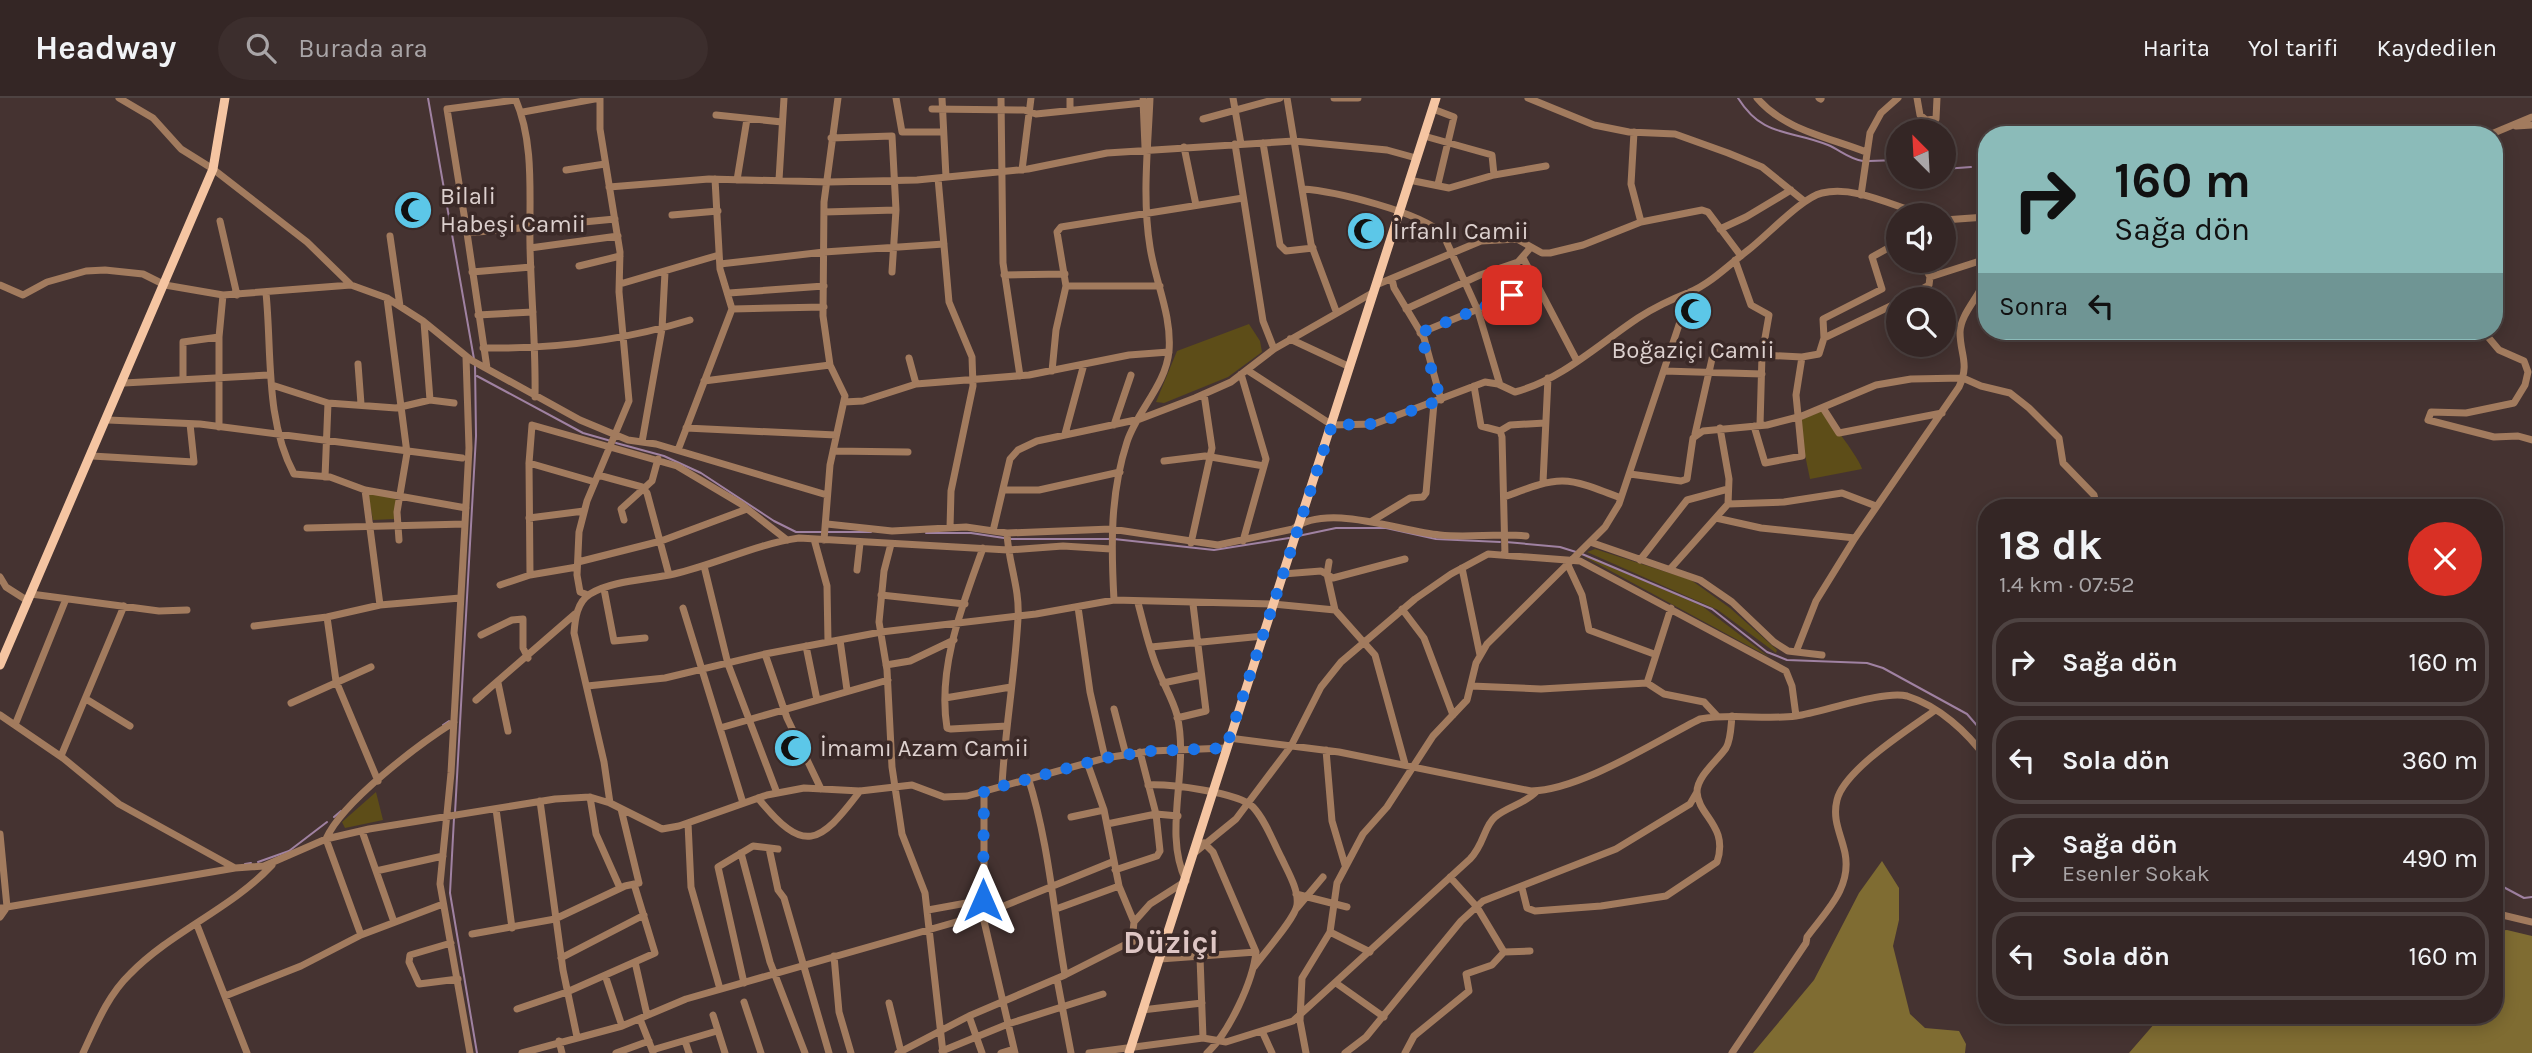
<!DOCTYPE html>
<html lang="tr">
<meta charset="utf-8">
<style>
:root{--surface:#342625;--page:#3c2e2d;--text:#f1f3f6;--muted:#a9a5a7;--line:#4e4342}
body{margin:0;font-family:Karla,sans-serif;background:var(--page);color:var(--text);height:100vh;display:flex;flex-direction:column;font-size:26px;white-space:nowrap}
*{box-sizing:border-box;margin:0}
p{font-size:23px;color:var(--muted)}
.icon{flex:none;width:38px;height:38px;fill:none;stroke:currentColor;stroke-width:2;stroke-linecap:round;stroke-linejoin:round}
.map{position:relative;flex:1;overflow:hidden}
.drawer{position:absolute;left:1978px;top:401px;width:525px;height:525px;display:flex;flex-direction:column;background:var(--surface);border-radius:28px;box-shadow:0 4px 18px #0003,0 0 0 2px var(--line)}
.drawer>*{flex:none}
.top-card{position:absolute;left:1978px;top:28px;width:525px;height:214px;border-radius:28px;box-shadow:0 4px 18px #0003,0 0 0 2px var(--line);background:#8bbbb9;color:#111;overflow:hidden}
.needle{width:46px;rotate:336deg}
.fabs{position:absolute;left:1886px;top:21px;display:grid;gap:14px}
.fabs a{display:grid;place-items:center;width:70px;height:70px;border-radius:50%;background:var(--surface);box-shadow:0 4px 18px #0003,0 0 0 2px var(--line);font-size:35px}
.pin{position:absolute;display:grid;place-items:center;width:60px;height:60px;color:#fff;margin:-30px;border-radius:14px;box-shadow:0 4px 10px #0006}
.me{position:absolute;width:77px;margin:-38px;rotate:0deg;stroke-linejoin:round;filter:drop-shadow(0 0 5px #0008)}
.turn{display:flex;align-items:center;gap:24px;height:147px;padding:0 21px;font-size:32px}
.turn .icon{width:91px;height:91px;stroke-width:2.5}
.turn b{display:block;font-size:49px;line-height:60px}
.then{display:flex;align-items:center;height:66px;padding:0 21px;background:#0003;gap:14px;font-size:26px}
.round{display:grid;place-items:center;flex:none;width:74px;height:74px;border-radius:37px;background:var(--page)}
.headline{display:flex;align-items:center;justify-content:space-between;height:119px;padding:0 21px}
h1{font-size:42px;font-weight:700;line-height:52px}
ul{padding:0;list-style:none}
li{display:flex;align-items:center;gap:21px;height:88px;margin:0 14px 10px;padding:0 7px;border:4px solid var(--line);border-radius:28px}
li div{flex:1}
li b{display:block;font-size:26px}
li em{font-style:normal}
header{display:flex;align-items:center;gap:42px;box-sizing:border-box;height:98px;padding:0 35px;background:var(--surface);border-bottom:2px solid var(--line)}
header strong{font-size:33px}
nav{display:flex;gap:38px;margin-inline-start:auto;font-size:24px}
.search{width:490px;height:63px;background:var(--page);display:flex;align-items:center;gap:18px;box-sizing:border-box;padding:0 24px;border-radius:38px;color:var(--muted);font-size:26px}
.map>svg:first-child{display:block}
.green{fill:#5d4d18}
.forest{fill:#7f6c32}
.lines{fill:none;stroke-linecap:round;stroke-linejoin:round}
.stream{stroke:#a082a2;stroke-width:2}
.minor{stroke:#a27b5e;stroke-width:7}
.major{stroke:#f5c5a2;stroke-width:9}
.route{stroke:#1a73e8;stroke-width:12;stroke-dasharray:0 21.6}
.labels{text-anchor:middle;dominant-baseline:central;stroke-width:7;stroke-linejoin:round;paint-order:stroke}
.poi-label{font-size:24px;fill:#dcd0ce;stroke:#3a2927;text-anchor:start}
.district-label{font-size:32px;font-weight:bold;fill:#dec6c4;stroke:#3a2927}
</style>
<header>
<strong>Headway</strong>
<div class="search"><svg class="icon" aria-label="search" viewBox="0 0 24 24"><circle cx="10" cy="10" r="6"/><path d="M15 15l6 6"/></svg>Burada ara</div>
<nav><a>Harita</a><a>Yol tarifi</a><a>Kaydedilen</a></nav>
</header>
<div class="map">
<svg width="2532" height="955" viewBox="0 0 2532 955">
<rect width="100%" height="100%" fill="#453331"/>
<path class="green" d="M1249,226L1260,243L1262,254L1228,279L1164,305L1156,304L1177,253Z
M1822,313C1829,320 1861,363 1862,371L1810,381L1798,323Z
M371,395L396,399L395,421L373,422L368,397Z
M1595,451L1691,482L1730,510L1777,552L1776,555L1718,512L1587,454Z
M1585,458L1702,508L1769,559L1585,459Z
M376,694L383,722L345,730L342,724Z"/>
<path class="forest" d="M1882,763L1899,790V822L1893,848L1910,916L1925,930L1959,933L1966,946L1965,955H1753L1814,882L1859,795Z
M2507,832L2532,838V955H2129L2155,925L2156,917H2494V833Z"/>
<g class="lines">
<path class="stream" d="M428,0L474,261
M1738,0C1763,40 1789,31 1828,47C1840,52 1849,61 1863,63
M1869,63L1899,62
M1944,71L1971,69
M477,278L583,335L611,343
M616,345L664,358L701,375L774,423L796,434H822
M828,434H871
M926,435H971L1004,440
M1298,438L1336,430H1386L1436,441L1500,444
M1010,441H1109
M1114,441L1214,452L1289,440
M1506,444L1560,449L1576,454
M1582,456L1712,511L1767,554L1787,562L1867,565L1883,570L1967,616L1986,638
M443,627L449,623
M455,715L476,338L475,266
M334,719L341,713
M454,720L450,795L477,955
M258,764L289,753L327,724
M245,766L251,765
M2494,784L2524,800L2532,799"/>
<path class="minor" d="M119,0L153,20L181,51L213,71L307,144L351,187
M515,0C535,45 529,99 530,148C531,198 536,248 535,299
M896,0L902,34H943
M942,0L946,79
M1001,0L1003,165L1020,278
M1233,0L1241,46
M1287,0L1311,146L1336,213
M1334,0H1358
M1528,0L1594,27L1629,34L1675,36L1728,55L1762,69L1804,103
M1757,0C1784,32 1828,39 1866,54
M1819,0L1821,1
M1917,0L1920,17L1926,22L1936,21L1937,0
M515,2L447,11L467,135L615,121
M1143,2L1145,49
M932,11L1024,12L1036,16L1143,5
M1433,11L1454,19L1438,86
M1070,12V0
M523,14L600,0V31L620,154L619,194L629,303L587,403L579,434L577,477L580,494L588,497
M716,17L782,24
M1203,21L1280,0
M2516,28L2532,27
M1634,34L1631,86L1641,124
M2424,37H2461
M2489,37L2532,19
M1424,38L1492,57L1494,77
M831,40L892,38L896,112L892,174
M1263,45L1280,147L1286,153L1313,150
M1235,46L1263,223L1274,251
M1184,49L1196,107
M566,72L605,66
M1022,72L1031,0
M938,80L949,204L972,259L973,288L951,393L950,430
M737,82L747,21
M779,82L784,0
M1409,82L1449,90L1494,77L1546,68
M609,89L709,81L828,84L917,82L1028,71L1107,55L1294,43L1387,52L1416,60
M1302,91C1335,93 1420,114 1443,136L1478,213L1500,287
M1861,97L1870,35L1881,15L1898,0
M824,114L896,112
M672,117L718,113
M1944,122L1986,119
M220,123L237,197
M1720,131L1746,119L1791,92
M467,135L487,270
M390,138L400,208
M530,150L618,138
M1523,160L1577,263
M1735,162L1751,207L1769,217L1762,257L1760,327
M720,166L824,154L944,146
M579,168L620,158
M472,174L531,169
M1004,177L1065,176
M1930,179L1986,161
M1392,181L1394,190L1424,240L1441,302
M620,186L719,157
M0,187L23,197L47,184L86,173L105,172L143,176L165,187L223,197L351,187L387,200L423,223L471,262L580,322L628,342L656,346L827,397
M1376,187L1481,143L1517,141L1542,155H1550L1583,147L1641,124L1702,112L1708,114L1741,158
M1066,188H1160
M266,195C272,255 265,322 294,376L330,379L365,392L466,410
M729,195L824,188
M387,200L407,355L397,414L399,442
M1904,201L1929,187L1930,179L1922,163
M732,211L824,209
M1406,211L1480,177L1518,164L1531,149
M478,217L533,214
M424,224L430,302
M2483,233L2499,252L2524,263L2528,274L2525,287L2514,305L2466,315L2431,314L2428,322L2494,339L2518,338L2532,342
M1420,235L1512,197
M1824,240L1899,204
M1290,241L1350,269
M483,250C553,251 622,243 690,222
M1762,257L1802,259L1819,256L1824,240L1823,221L1882,191L1872,159L1899,144
M466,259L469,350L465,426L451,675L440,786L470,955
M909,260L916,286
M358,266L361,306
M1247,272L1332,327L1374,326L1485,284L1498,286L1515,294C1561,282 1599,246 1638,220C1655,209 1672,201 1690,194C1710,186 1730,166 1747,153C1767,138 1801,100 1822,95C1856,87 1894,109 1926,117
M1052,273L1056,232L1066,188L1057,134L1061,129L1243,100
M1664,273L1762,276
M1241,276L1266,361L1243,443
M183,281V244L219,239
M704,283L830,267
M124,285L269,277
M272,287L328,305L396,310L430,302L454,305
M1474,288L1481,328L1500,333L1502,339L1505,457
M844,304L863,303L916,286L1029,277L1129,257L1169,254
M1823,310L1839,335L1942,315
M108,322L200,326L462,360
M1114,327L1131,277
M1754,328L1765,365L1802,358L1796,297L1802,259
M219,329V239L223,197
M686,330L836,337
M1500,333L1510,327L1545,325
M1065,336L1084,266
M1695,336L1714,252
M642,344L662,231L665,174
M678,352L732,211L720,171L715,81
M833,353L908,354
M92,358L194,364L190,326
M1164,363L1205,358L1264,368
M529,365L595,384
M1630,376L1681,383L1687,381L1693,340L1703,333L1767,327L1802,318L1876,287L1911,281L1963,280L1981,288L2010,295L2029,310L2059,340L2063,365L2094,397L2097,410
M598,377L642,389L647,395L669,477
M325,379L328,305
M1543,384L1548,280
M365,392L380,507
M1003,392H1039L1120,374
M1504,399C1562,377 1564,378 1621,400
M1728,406L1784,404L1842,395L1876,408
M2494,419L2496,418
M529,420L584,413
M1716,420L1761,430L1855,440
M624,422L621,411L652,383L658,361
M1372,423L1410,400L1423,399L1426,395L1434,305
M827,426L892,433L966,429L1007,435L1111,431L1218,447L1293,431C1327,404 1401,434 1440,437C1469,440 1497,435 1526,438
M307,430L465,426
M993,433L1010,361L1018,352L1037,343L1140,321L1195,300L1231,284L1274,251L1374,194
M814,441L827,488L828,544
M824,442L830,367L845,298L830,267L823,218L824,104L838,0
M1590,444L1700,482L1732,504L1774,544L1788,553L1822,557
M1191,445L1212,350L1204,296
M891,446L884,473L879,524L887,572L892,669L902,736L925,795L943,955
M983,450C963,506 937,569 947,630L951,631L1007,628
M1640,462L1687,402L1728,391
M578,464L661,443L747,411
M1329,464L1327,476L1335,512
M1568,467L1582,497L1589,532L1654,556
M704,468L728,566L777,695
M1462,470L1480,557
M1671,470L1728,406L1729,381L1720,330
M857,472L860,445
M1283,476L1321,473L1333,480L1405,461
M530,477L529,365L532,327L677,368L741,406L787,442
M0,479L6,489L28,503
M500,487L530,477L577,469
M604,491L614,543L645,540
M31,496L159,513L187,512
M881,497L965,506
M1114,502C1111,448 1110,396 1127,344C1137,313 1166,287 1169,253C1172,217 1155,183 1150,149C1142,99 1148,50 1150,0
M1078,509L1090,594L1105,660
M683,510L743,705
M1402,511L1424,540L1453,617
M327,519L336,583L378,683
M254,528L327,519L380,507L460,500
M481,537L512,522L523,521V550L528,560
M840,542L847,592
M806,548L817,602
M1151,549L1263,538
M1796,554L1816,503L1855,440L1959,289C1970,265 1960,257 1960,234C1961,214 1981,198 1986,178
M765,556L787,620L821,691
M886,567L910,563L954,542
M498,585L508,633
M1163,585L1201,577
M1647,585L1671,510
M587,588L665,580L765,556L881,534L1036,516L1114,502L1273,506L1335,512L1375,557L1405,666
M1471,588L1541,591L1647,585L1664,596L1704,604L1717,618
M945,600L1011,589
M86,601L130,628
M476,602L575,516
M291,605L371,569
M1114,611L1126,657
M0,617L63,660L119,706L235,770L264,768L326,741L369,731L555,701L590,699L610,705L662,731L679,728L767,697L804,690L860,693L912,687L944,699L967,698L1105,660L1151,653L1226,650
M1177,620L1206,613L1193,506
M15,627L66,501
M720,630L888,582
M1229,640L1339,654L1531,693C1581,692 1654,644 1700,621C1732,615 1764,622 1796,618C1823,614 1884,592 1907,598C1939,608 1967,634 1986,660
M1326,652L1332,723L1345,767
M61,658L124,508
M1087,664L1104,712L1119,788L1134,824L1132,843
M1028,679C1049,746 1053,809 1065,877
M1002,687C1005,631 1015,576 1018,520C1020,490 1008,464 1007,435
M1148,687C1169,686 1238,694 1253,709C1266,723 1273,744 1282,761C1288,774 1299,792 1297,807C1295,821 1263,856 1254,869
M984,693V823L1015,955
M590,699L596,736L620,790
M758,700C804,757 819,747 860,693
M540,703L563,872L577,939
M610,705L604,664L574,535C575,521 577,504 590,496C613,482 648,482 674,476C717,466 756,446 799,440L1008,452L1063,448L1111,451
M496,711L512,830
M1071,719L1104,712
M688,725L691,789L720,891
M1107,726L1156,716L1178,718
M362,733L394,824
M0,736L7,809L0,810
M1204,745L1213,754L1256,854C1253,883 1229,935 1207,955
M769,750L778,792L784,800L829,955
M741,755L770,864L805,955
M1193,756L1236,721L1248,705L1291,648L1321,589L1341,564L1415,501L1451,476L1488,456L1580,463L1786,573L1792,588L1796,618
M1115,772L1157,758L1160,753L1156,716L1140,654
M376,773L443,758
M1450,779L1477,809L1504,854
M1522,790L1527,810L1535,813L1601,808L1666,798L1717,764C1729,728 1698,718 1697,694C1697,678 1718,662 1726,650C1731,642 1731,627 1732,618
M1296,796L1347,809
M1297,810L1323,779
M1056,811L1119,788
M928,812L983,802
M2494,815L2532,824
M0,819L7,809L235,770
M1134,824L1150,806L1186,783C1162,733 1190,672 1177,617C1173,602 1164,587 1158,572C1149,551 1144,527 1138,505
M197,827L247,955
M1330,834L1370,854
M472,836L555,821L625,788L639,785L621,711
M361,837L326,741C342,704 419,646 454,624
M451,845L410,857L409,864L419,886L458,881
M1504,854L1530,853
M834,858L839,914L851,955
M1200,859L1203,940
M561,860L644,817
M1160,861L1256,854
M635,864L647,917
M605,877L622,928
M1057,881L1071,955
M744,885L718,769L753,748L778,751
M1336,885L1384,919
M225,898L301,868L361,837L443,806
M744,904L761,955
M889,905L901,954
M517,911L567,894L655,855L634,786
M1142,912L1202,905
M713,917L725,955
M969,918L982,955
M640,921L653,954
M1262,933L1272,955
M559,943L562,955
M685,943L689,955
M652,952L717,933
M942,953L1008,926L1103,896
M83,955C96,927 108,897 130,876C172,833 231,811 272,767
M522,955L622,928L686,901L984,816L1112,764
M616,955L649,943
M898,955L969,918L1065,877L1132,843L1165,844
M1001,955L1014,951
M1089,955L1203,940L1226,944L1293,923L1470,761C1484,747 1484,728 1495,719C1508,708 1525,706 1537,693
M1306,955L1300,923L1302,880L1330,834L1337,785L1363,736L1387,709L1433,638L1467,602L1476,565L1487,546L1605,429L1619,406L1690,194
M1345,955L1366,939L1461,823L1483,803L1616,751L1690,706L1697,694
M1405,955L1414,938L1469,893L1466,876L1492,867L1504,854
M1732,955L1806,845L1807,839C1826,813 1852,790 1845,755C1841,736 1832,722 1837,702C1844,672 1909,631 1934,613"/>
<path class="major" d="M0,567L213,71L225,0
M1129,955L1436,0"/>
</g>
<g class="lines">
<path class="route" d="M983,802L984,693L1105,660L1151,653L1226,650L1332,327L1374,326L1441,302L1420,235L1512,197"/>
</g>
<defs>
<g id="mosque-disc" transform="scale(2.0125)"><circle r="9.5" fill="#5cc7e8" stroke="#3a2927"/><path d="M3.5-4.9A6 6 0 1 0 3.5 4.9A5 5 0 1 1 3.5-4.9Z" fill="#111"/></g>
</defs>
<g fill-rule="evenodd">
<use href="#mosque-disc" x="413" y="112"/>
<use href="#mosque-disc" x="1366" y="133"/>
<use href="#mosque-disc" x="1693" y="213"/>
<use href="#mosque-disc" x="793" y="650"/>
</g>
<g class="labels">
<g class="poi-label">
<text x="440" y="98">Bilali<tspan x="440" dy="28">Habeşi Camii</tspan></text>
<text x="1393" y="133">İrfanlı Camii</text>
<text x="1693" y="252" text-anchor="middle">Boğaziçi Camii</text>
<text x="820" y="650">İmamı Azam Camii</text>
</g>
<g class="district-label">
<text x="1171" y="844">Düziçi</text>
</g>
</g>
</svg>
<div class="fabs">
<a><svg class="needle" viewBox="-14 -14 28 28"><path d="M0-13l5 13h-10z" fill="#e53935"/><path d="M0 13l5-13h-10z" fill="#a9a5a7"/></svg></a>
<a><svg class="icon" aria-label="sound" viewBox="0 0 24 24"><path d="M4 9h4l5-4v14l-5-4H4zM17 9q2 3 0 6"/></svg></a>
<a><svg class="icon" aria-label="search" viewBox="0 0 24 24"><circle cx="10" cy="10" r="6"/><path d="M15 15l6 6"/></svg></a>
</div>
<div class="pin" style="left:1512px;top:197px;background:#d93025"><svg class="icon" aria-label="arrive" viewBox="0 0 24 24"><path d="M6 21V4h12l-3 4 3 4H6"/></svg></div>
<svg class="me" style="left:983px;top:802px" viewBox="-20 -20 40 40"><path d="M0-17L14 15 0 8-14 15z" fill="#1a73e8" stroke="#fff" stroke-width="4"/></svg>
<div class="top-card">
<div class="turn"><svg class="icon" aria-label="right" viewBox="0 0 24 24"><path d="M7 20v-9h11M14 6l5 5-5 5"/></svg><div><b>160 m</b>Sağa dön</div></div>
<div class="then">Sonra<svg class="icon" aria-label="left" viewBox="0 0 24 24"><path d="M17 20v-9H6M10 6l-5 5 5 5"/></svg></div>
</div>
<section class="drawer">
<div class="headline"><div><h1>18 dk</h1><p>1.4 km · 07:52</p></div><a class="round" style="background:#d93025;color:#fff"><svg class="icon" aria-label="close" viewBox="0 0 24 24"><path d="M6 6l12 12M18 6L6 18"/></svg></a></div>
<ul>
<li><svg class="icon" aria-label="right" viewBox="0 0 24 24"><path d="M7 20v-9h11M14 6l5 5-5 5"/></svg><div><b>Sağa dön</b></div><em>160 m</em></li>
<li><svg class="icon" aria-label="left" viewBox="0 0 24 24"><path d="M17 20v-9H6M10 6l-5 5 5 5"/></svg><div><b>Sola dön</b></div><em>360 m</em></li>
<li><svg class="icon" aria-label="right" viewBox="0 0 24 24"><path d="M7 20v-9h11M14 6l5 5-5 5"/></svg><div><b>Sağa dön</b><p>Esenler Sokak</p></div><em>490 m</em></li>
<li><svg class="icon" aria-label="left" viewBox="0 0 24 24"><path d="M17 20v-9H6M10 6l-5 5 5 5"/></svg><div><b>Sola dön</b></div><em>160 m</em></li>
</ul>
</section>
</div>
